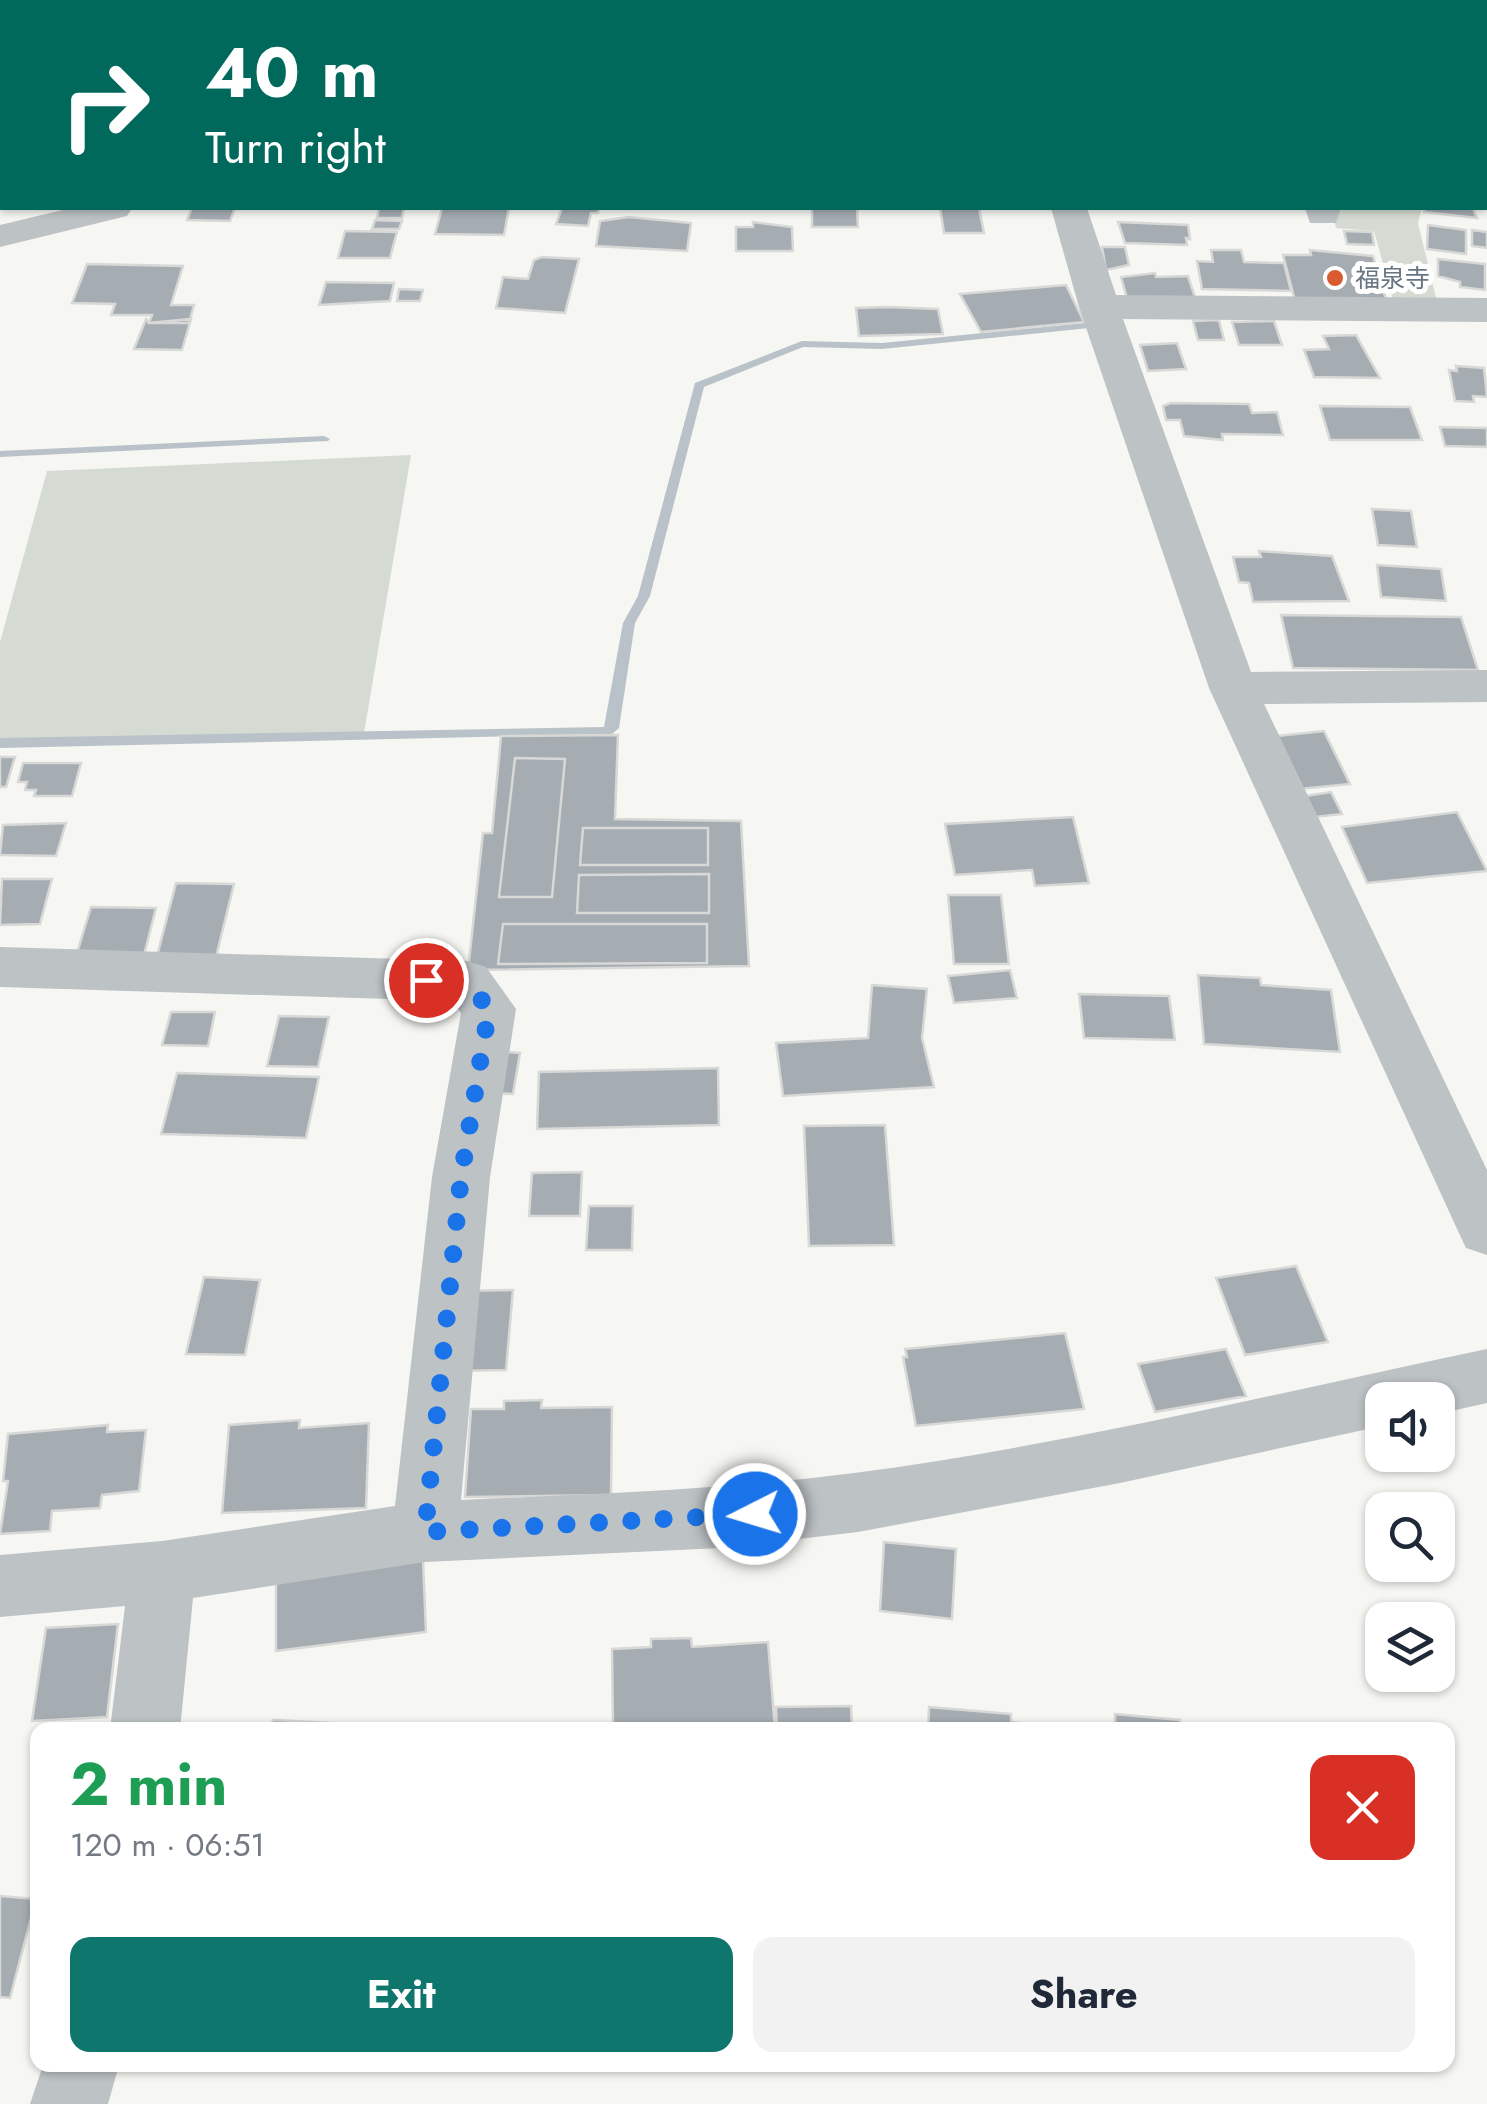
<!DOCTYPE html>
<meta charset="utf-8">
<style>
:root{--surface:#fff;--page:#f2f2f3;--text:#1f2937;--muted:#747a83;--accent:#0f766e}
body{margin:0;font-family:Jost,"Noto Sans JP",sans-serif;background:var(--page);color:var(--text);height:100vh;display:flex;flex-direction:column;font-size:38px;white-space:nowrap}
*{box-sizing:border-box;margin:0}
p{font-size:32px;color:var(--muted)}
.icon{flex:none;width:55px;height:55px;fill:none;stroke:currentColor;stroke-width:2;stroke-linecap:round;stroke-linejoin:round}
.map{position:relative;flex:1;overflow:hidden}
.details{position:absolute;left:30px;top:1722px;width:1425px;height:350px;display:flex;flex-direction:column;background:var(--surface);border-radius:20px;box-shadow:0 2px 8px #0004}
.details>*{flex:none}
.banner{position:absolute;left:0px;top:0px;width:1488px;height:210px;box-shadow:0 2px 8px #0004;background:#00695c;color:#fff;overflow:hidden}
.fabs{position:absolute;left:1365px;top:1382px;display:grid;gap:20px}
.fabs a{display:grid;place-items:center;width:90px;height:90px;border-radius:20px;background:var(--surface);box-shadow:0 2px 8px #0004;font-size:50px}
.pin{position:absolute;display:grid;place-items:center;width:85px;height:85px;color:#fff;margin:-42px;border:5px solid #fff;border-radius:50%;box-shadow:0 2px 10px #0007}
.me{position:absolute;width:110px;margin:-55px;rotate:265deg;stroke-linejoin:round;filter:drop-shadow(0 0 8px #0008)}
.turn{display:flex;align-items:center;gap:35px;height:210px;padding:0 40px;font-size:45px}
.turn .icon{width:130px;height:130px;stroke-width:2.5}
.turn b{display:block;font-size:70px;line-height:85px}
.round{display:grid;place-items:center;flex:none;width:105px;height:105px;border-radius:20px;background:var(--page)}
.summary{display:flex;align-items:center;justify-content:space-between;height:170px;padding:0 40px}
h1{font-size:60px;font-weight:700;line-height:75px;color:#1e9e55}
.primary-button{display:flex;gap:20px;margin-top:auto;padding:20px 40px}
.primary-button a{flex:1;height:115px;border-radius:20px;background:var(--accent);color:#fff;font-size:40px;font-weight:700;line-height:115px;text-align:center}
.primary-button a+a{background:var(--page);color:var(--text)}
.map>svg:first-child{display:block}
.green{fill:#d5dbd3}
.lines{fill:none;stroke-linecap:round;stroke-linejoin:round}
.stream{fill:#b9c2c8;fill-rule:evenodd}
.building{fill:#a5adb3;stroke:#d8d8d6;stroke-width:2.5}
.minor{fill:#bdc2c5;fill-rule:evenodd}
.route{stroke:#1a73e8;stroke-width:18;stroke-dasharray:0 32.4}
.poi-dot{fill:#d95c30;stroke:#fff;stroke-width:4}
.labels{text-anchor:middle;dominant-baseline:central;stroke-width:10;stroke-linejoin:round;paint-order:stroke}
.far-poi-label{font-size:25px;fill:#677683;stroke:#fff;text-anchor:start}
</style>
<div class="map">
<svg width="1487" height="2104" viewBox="0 0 1487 2104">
<rect width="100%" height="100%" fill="#f6f6f3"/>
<path class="green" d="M1331,208H1422L1418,223L1438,306L1395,307L1374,231L1336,228Z
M411,455L364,733L0,741V642L47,471Z"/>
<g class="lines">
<path class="stream" d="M1105,321L1109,322V326L882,349L803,347L704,387L650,596L635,623L619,728L612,734L0,748V738L604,727L623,623L638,596L695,383L802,341L882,343Z
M324,436L330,439L328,441L0,457V451Z"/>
</g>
<path class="building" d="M192,208H235L230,221L187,220Z
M379,208H404L402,218H377Z
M442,208H509L504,235L435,234Z
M562,208H599L598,213H591L588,226L556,224Z
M812,208H857L858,227H812Z
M940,208H979L984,233H944Z
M1425,208H1473L1477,218L1424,212Z
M629,217L691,223L687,251L596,246L600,221Z
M375,220L402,221L399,229H372Z
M753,222L792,227L793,251H736V227H753Z
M1118,222L1188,225L1190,239L1186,238L1187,245L1125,243Z
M1428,225L1466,230V254L1427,249Z
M1472,230L1487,232V248L1472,246Z
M345,231L397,232L390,258H338Z
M1344,231L1372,232L1374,245L1347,244Z
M1102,247H1125L1129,265L1106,270Z
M1211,250H1241L1244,262L1284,263L1291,291L1202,289L1197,261L1213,262Z
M1310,250L1373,256L1387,303L1295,301L1283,255H1311Z
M542,257L579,259L565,313L496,308L503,277L528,279L534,260Z
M1438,259L1485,264V290L1460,287V282L1438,276Z
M87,264L183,266L171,305H194L189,323H149L152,315H111L115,304L72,303Z
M1155,273L1156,277L1188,276L1196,300L1128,302L1121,277Z
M326,282L394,283L390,301L319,305Z
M1066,285L1084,322L981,332L960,294Z
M399,289L423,290L420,301H397Z
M888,307L938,309L943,334L859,336L856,308Z
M146,319L149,323L191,319L182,350L134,349Z
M1219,320L1224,340H1198L1193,321Z
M1274,321L1282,345H1239L1232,322Z
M1356,335L1380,378L1314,377L1304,350L1329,349L1323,336Z
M1177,343L1186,369L1148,371L1140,345Z
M1456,366L1484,368L1487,397L1473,396L1474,402L1455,401L1449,370L1457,371Z
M1171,403L1249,404L1252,413L1277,412L1283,435L1222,434L1223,440L1184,436L1180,420H1166L1163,406Z
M1320,406L1410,407L1422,440H1330Z
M1440,427L1487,428V447L1445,446Z
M1372,509L1411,511L1417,547L1378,545Z
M1259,551L1332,556L1349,601L1253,602L1249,583L1239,582L1233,557H1261Z
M1377,565L1441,569L1446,601L1381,597Z
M1281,615L1461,617L1478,670L1293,668Z
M1324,731L1350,784L1300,789L1277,736Z
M618,735L615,819L741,821L749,966L468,970L483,833H492L501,736Z
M0,757H15L6,787H0Z
M515,758L565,759L552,897H499Z
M23,763H81L72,796H34L36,790H25L27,782H18Z
M1331,792L1342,814L1315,817L1305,796Z
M1457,812L1487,871L1367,883L1342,827Z
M1073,817L1089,883L1035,886L1032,870L955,875L945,824Z
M66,823L56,856L0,855L3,825Z
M583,828H708V865H580Z
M709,874V913H577L579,875Z
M2,879H52L40,924L0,925Z
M176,883L234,884L215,961L156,960Z
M948,895H1001L1009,964H954Z
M91,907L156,908L144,955L77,953Z
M503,924H707V963L498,964Z
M1010,970L1017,998L954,1003L948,976Z
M1198,975L1260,978L1261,985L1331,990L1340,1052L1204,1044Z
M872,985L927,989L922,1038L934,1087L783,1096L776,1043L868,1038Z
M1079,994L1169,996L1175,1040L1084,1038Z
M171,1012H215L208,1046L162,1045Z
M279,1016L329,1017L318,1067L267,1066Z
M496,1051L520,1053L513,1094L489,1093Z
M718,1068L719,1125L537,1129L539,1072Z
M177,1073L319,1077L306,1138L161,1134Z
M885,1125L894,1245L809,1246L804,1126Z
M582,1172L580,1216H529L532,1173Z
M589,1206H633L632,1250H586Z
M1296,1266L1328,1342L1245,1355L1216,1278Z
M204,1277L260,1280L245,1355L186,1354Z
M513,1290L506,1370L451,1371L457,1291Z
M1065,1333L1084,1409L916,1426L903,1357H907L905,1349Z
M1226,1349L1246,1396L1155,1412L1138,1364Z
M542,1400L541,1408L612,1407L611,1495L465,1497L471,1409H504V1401Z
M300,1420L299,1428L369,1423L366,1508L222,1513L229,1425Z
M108,1425L107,1432L146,1430L139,1491L102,1495L100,1508L52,1511L50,1531L0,1534L8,1481H3L8,1434Z
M884,1542L956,1549L952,1619L880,1611Z
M423,1560L426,1632L276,1651V1577Z
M118,1624L107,1717L32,1721L46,1628Z
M691,1638L692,1647L768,1642L775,1730H613L612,1649L651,1647V1639Z
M851,1706L852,1730H777L776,1707Z
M929,1707L1011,1714V1722L1096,1730H928Z
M1115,1714L1180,1720V1730H1115Z
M273,1720L393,1726V1730H236L237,1724L271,1726Z
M0,1896L36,1899L10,1998L0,1997Z"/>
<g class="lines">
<path class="minor" d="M1041,0H1073V2H1041Z
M1263,0H1295L1296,2H1264Z
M1485,77H1487V97H1485Z
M0,166H2V188H0Z
M71,208H132L127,216L0,247V225Z
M1051,208H1087L1116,295L1487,298V322L1123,319L1251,672L1487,670V702L1264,704L1487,1170V1255L1466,1248L1458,1231L1209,688L1079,307Z
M1305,208H1341L1336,223H1310Z
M0,947L467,961L486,967L516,1009L490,1177L461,1500C592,1494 723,1490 854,1473C1067,1445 1277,1393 1487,1349V1403L1438,1414V1400H1382V1426L1120,1483L858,1532L721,1548L425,1562L193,1598L180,1730H110L125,1606L0,1617V1555L162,1541L395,1506L432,1177L461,1013L452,1001L0,987Z
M43,2065H119L108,2104H30Z"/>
</g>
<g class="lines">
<path class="route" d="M426,980L466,981L489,1009L461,1177L425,1532L755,1514"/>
</g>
<circle class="poi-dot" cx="1335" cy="278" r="10"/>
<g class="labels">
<g class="far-poi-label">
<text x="1355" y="278">福泉寺</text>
</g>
</g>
</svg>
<div class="fabs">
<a><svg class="icon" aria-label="sound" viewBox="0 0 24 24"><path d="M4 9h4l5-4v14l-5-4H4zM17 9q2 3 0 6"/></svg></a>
<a><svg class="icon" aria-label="search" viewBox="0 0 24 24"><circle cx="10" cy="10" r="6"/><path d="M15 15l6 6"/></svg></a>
<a><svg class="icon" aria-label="layers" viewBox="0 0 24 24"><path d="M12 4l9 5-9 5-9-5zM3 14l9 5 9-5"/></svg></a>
</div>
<div class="pin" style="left:426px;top:980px;background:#d93025"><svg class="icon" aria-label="arrive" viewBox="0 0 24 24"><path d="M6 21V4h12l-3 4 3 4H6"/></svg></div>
<svg class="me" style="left:755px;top:1514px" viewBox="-20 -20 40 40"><circle r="17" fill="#1a73e8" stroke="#fff" stroke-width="3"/><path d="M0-11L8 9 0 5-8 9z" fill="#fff"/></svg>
<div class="banner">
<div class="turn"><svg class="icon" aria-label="right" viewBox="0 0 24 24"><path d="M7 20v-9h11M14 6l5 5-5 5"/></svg><div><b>40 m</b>Turn right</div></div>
</div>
<section class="details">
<div class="summary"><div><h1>2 min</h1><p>120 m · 06:51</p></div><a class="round" style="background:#d93025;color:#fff"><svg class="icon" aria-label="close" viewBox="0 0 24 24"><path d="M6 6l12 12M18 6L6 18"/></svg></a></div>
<div class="primary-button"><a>Exit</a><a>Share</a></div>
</section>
</div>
